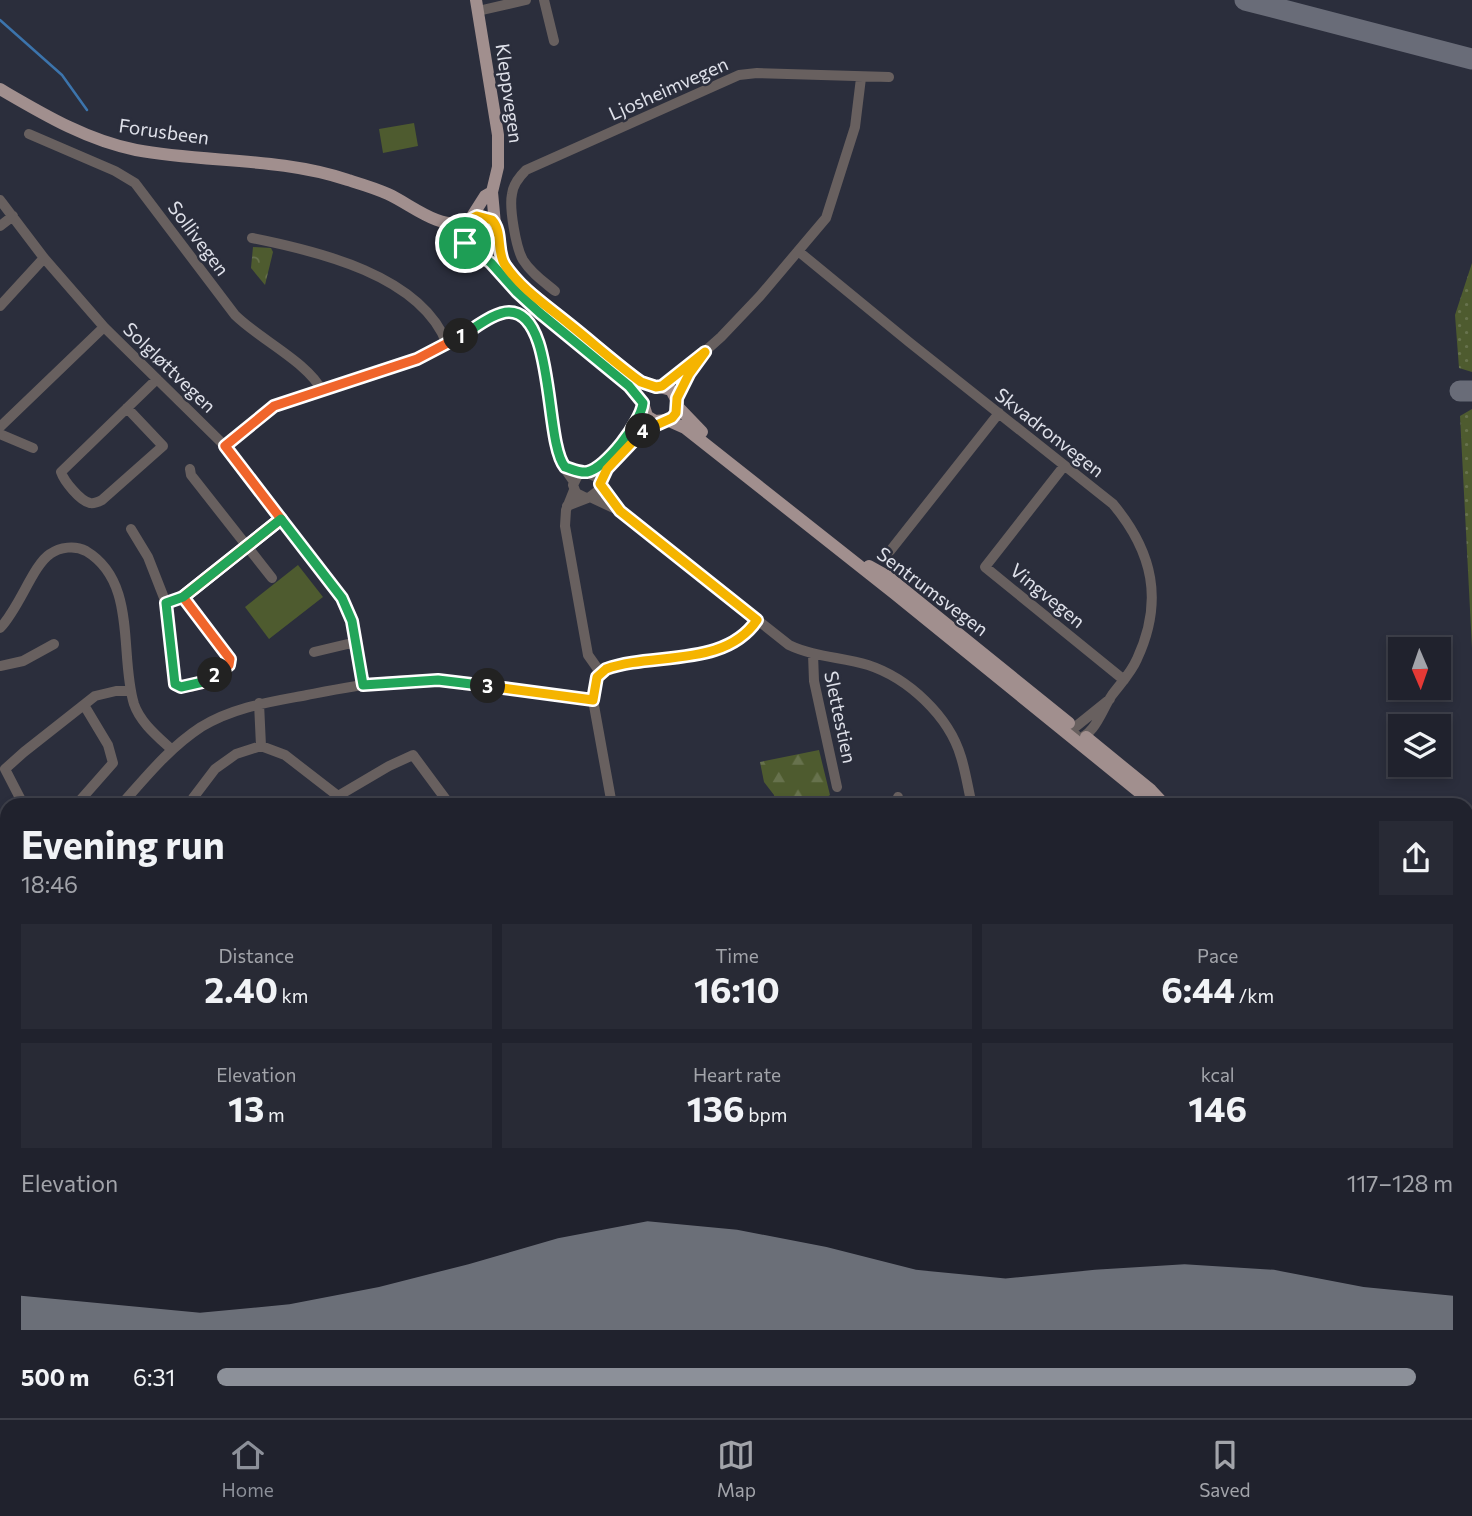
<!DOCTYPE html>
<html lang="en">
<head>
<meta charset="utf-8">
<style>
	:root { --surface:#20222d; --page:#282a35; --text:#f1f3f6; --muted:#a2a4aa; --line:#3d3f49; --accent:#8c9099 }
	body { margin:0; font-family:Commissioner,sans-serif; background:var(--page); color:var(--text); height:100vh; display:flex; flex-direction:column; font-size:26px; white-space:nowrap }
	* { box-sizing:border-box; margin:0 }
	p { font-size:23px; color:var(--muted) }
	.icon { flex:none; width:38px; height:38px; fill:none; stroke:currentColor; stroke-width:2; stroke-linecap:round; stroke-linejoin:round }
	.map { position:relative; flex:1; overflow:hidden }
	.sheet { position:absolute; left:0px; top:798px; width:1474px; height:621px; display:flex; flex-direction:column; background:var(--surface); border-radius:21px 21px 0 0; box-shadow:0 4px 10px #0003,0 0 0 2px var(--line) }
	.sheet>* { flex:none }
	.needle { width:46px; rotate:178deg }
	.controls { position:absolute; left:1388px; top:637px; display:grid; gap:14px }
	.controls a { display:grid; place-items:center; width:63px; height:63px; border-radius:0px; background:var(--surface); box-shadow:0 4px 10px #0003,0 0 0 2px var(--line); font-size:35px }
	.pin { position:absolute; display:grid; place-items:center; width:60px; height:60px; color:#fff; margin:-30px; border:4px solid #fff; border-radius:50%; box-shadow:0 2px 7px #0007 }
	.km { position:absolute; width:35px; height:35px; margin:-18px; border-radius:50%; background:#222; color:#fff; font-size:19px; line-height:35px; text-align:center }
	.round { display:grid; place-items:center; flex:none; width:74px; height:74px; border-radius:0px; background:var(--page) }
	.summary { display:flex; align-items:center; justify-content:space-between; height:119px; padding:0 21px }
	h1 { font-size:38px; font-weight:700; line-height:52px }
	.stats { display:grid; grid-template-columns:repeat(3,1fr); gap:10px; height:119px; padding:7px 21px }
	.stats div { display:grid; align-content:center; border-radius:0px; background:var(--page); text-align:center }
	.stats b { font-size:35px; font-weight:700 }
	.stats small { font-size:19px; font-weight:400 }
	.stats p { font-size:19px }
	.chart { height:196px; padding:14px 21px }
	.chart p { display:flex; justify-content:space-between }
	.chart svg { width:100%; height:126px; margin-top:7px; fill:var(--accent); opacity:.7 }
	ul { padding:0 21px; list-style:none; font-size:23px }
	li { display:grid; grid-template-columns:112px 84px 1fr; align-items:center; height:52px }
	li i { height:18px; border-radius:9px; background:var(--accent) }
	.tabs { display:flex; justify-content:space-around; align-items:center; height:98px; border-top:2px solid var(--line); background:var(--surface); font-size:19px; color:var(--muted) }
	.tabs a { display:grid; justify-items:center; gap:4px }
	.tabs .active { color:var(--accent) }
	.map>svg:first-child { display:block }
	.grass { fill:url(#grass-dots) }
	.forest { fill:url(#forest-firs) }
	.park { fill:url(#park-crowns) }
	.pitch { fill:#4e5b2f }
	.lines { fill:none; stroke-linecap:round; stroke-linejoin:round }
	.stream { stroke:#3c74ac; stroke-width:2.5 }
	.taxiway { stroke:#696c78; stroke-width:21 }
	.minor { stroke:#68605f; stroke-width:10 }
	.major { stroke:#a18f8e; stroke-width:12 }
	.split-1-casing { stroke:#fff; stroke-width:14 }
	.split-2-casing { stroke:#fff; stroke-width:14 }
	.split-3-casing { stroke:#fff; stroke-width:14 }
	.split-4-casing { stroke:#fff; stroke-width:14 }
	.split-5-casing { stroke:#fff; stroke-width:14 }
	.split-1 { stroke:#22a559; stroke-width:9 }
	.split-2 { stroke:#f0652b; stroke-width:9 }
	.split-3 { stroke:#22a559; stroke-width:9 }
	.split-4 { stroke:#f5b400; stroke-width:9 }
	.split-5 { stroke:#f5b400; stroke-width:9 }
	.labels { text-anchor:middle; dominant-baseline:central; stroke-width:5; stroke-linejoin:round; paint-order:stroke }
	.street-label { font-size:19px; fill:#dfe1ea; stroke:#2b2e3c }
</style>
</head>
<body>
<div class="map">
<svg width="1472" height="1418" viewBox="0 0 1472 1418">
	<defs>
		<pattern id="grass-dots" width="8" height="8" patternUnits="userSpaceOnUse" patternTransform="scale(1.75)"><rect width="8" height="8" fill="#4e5b2f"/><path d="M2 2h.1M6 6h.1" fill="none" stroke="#67724d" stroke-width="1.8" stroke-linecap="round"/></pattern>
		<pattern id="forest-firs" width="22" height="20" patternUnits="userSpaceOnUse" patternTransform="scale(1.75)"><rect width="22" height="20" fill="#4e5b2f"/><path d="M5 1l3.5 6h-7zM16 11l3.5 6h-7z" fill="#67724d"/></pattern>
		<pattern id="park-crowns" width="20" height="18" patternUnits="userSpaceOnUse" patternTransform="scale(1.75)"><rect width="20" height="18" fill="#4e5b2f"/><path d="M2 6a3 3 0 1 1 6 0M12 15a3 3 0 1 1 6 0" fill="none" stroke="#67724d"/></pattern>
	</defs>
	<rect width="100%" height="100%" fill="#2b2e3c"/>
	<path class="grass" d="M1472,263v109l-13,-4 -4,-53z
		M1472,409v239l-12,-232z"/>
	<path class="forest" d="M819,750l11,45 -15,10h-40l-1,-10 -10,-13 -4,-20z
		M7,1027v181l-7,8v-183z
		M3,1358l4,5v49h39l-7,6h-39v-56z
		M1260,1412h192v6h-189z"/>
	<path class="park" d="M253,247l18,1 2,4 -8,33 -14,-17z"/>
	<path class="pitch" d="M414,123l4,23 -35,7 -4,-24z
		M298,565l25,32 -54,42 -24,-32z"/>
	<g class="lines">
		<path class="stream" d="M0,20l62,55 25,35"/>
		<path class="taxiway" d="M1245,0l227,59
			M1460,391h12"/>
		<path class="minor" d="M544,0l10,41
			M478,11l48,-11
			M29,134l86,37 20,12 100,132c24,24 74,48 87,76
			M0,200l44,58 60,69 121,119 117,152 10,23 11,64
			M0,226l13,-10
			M252,238c65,13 169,37 195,106
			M798,251l111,91 204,162c40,48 51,97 24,155 -6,14 -16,24 -25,36 -11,16 -16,39 -36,45l-2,-12 36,-29
			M555,291c-11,-9 -24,-18 -32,-31 -7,-12 -14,-52 -11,-66 1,-9 7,-17 14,-24l213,-95 18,-2 132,4
			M0,306l44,-48
			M662,386l22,-16 37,-33 39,-41 66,-78 29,-91 6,-49
			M677,398l19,-33
			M127,408l36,38 -61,54c-4,2 -8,4 -12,3 -10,-2 -26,-22 -29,-31l96,-93
			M0,427l104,-100
			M0,434l33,14
			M225,446l49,-40 143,-47 74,-40 18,-7 7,1 14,12 7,16 9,34 11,77 3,10 14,20
			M1064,466l-79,101 139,113
			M190,469l1,6 81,103
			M590,472c22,-18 42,-38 53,-65
			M599,483c14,-26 36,-47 61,-61
			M574,490l-8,20 -1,16 23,129 12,17
			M590,497l30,14 169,134c25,12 53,12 79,20 40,13 81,51 93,92 5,16 7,32 11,48
			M567,506l23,-9 9,-7 -1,-12 -12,-6 -8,3 -5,10 3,8 10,5
			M131,529l17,28 18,46 7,73 4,10c18,6 41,-11 54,-23l-49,-66
			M890,551l109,-138
			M166,603l16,-6 99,-78
			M0,628c19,-19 33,-63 50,-74 10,-7 25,-9 36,-3 52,31 33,104 48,153 6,18 23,32 37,45
			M314,652l42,-10
			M813,654l1,27 23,106
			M0,666l23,-5 31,-17
			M259,703l2,43
			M898,797l1,8
			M21,800l-16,-31 19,-17 71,-56 21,-5h15
			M76,805l37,-42 -5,-18 -24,-40
			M121,805c25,-28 48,-57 80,-78 33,-20 69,-25 106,-32 47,-9 95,-19 143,-14 48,4 95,16 143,19
			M195,805l-2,-7 22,-29 21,-15 25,-8 24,9 53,41 51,-30 24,-11 37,50
			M612,805l-19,-105 2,-16 5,-12 12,-5c43,-7 119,-8 145,-47
			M0,911l7,-1
			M0,1285l7,7
			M309,1412l4,6
			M538,1412l21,6
			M713,1412l1,6
			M111,1418l10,-6
			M234,1418l3,-6
			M427,1418v-6
			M606,1418l1,-6
			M639,1418l1,-6
			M952,1418l2,-6"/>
		<path class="major" d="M476,0l22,135v32l-6,25 3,32
			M0,89c43,25 86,51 136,61 70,13 143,7 212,30 13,4 27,8 40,14 24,11 51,36 78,28
			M471,218l14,-22 7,-4
			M498,237l1,15 6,12 18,22 118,96 30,8 7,13 -3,11
			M477,252l12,-2 9,-13 -3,-13c-15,-16 -39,-3 -30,19l26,20 26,29 23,20 89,74 14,17 4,13 8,5 12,-1 18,8 210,166 260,211
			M678,407l24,25
			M869,566l18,10 182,147
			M1086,737l65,53 14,15
			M1172,1418l1,-6"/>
	</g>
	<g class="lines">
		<g class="split-1-casing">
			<path id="split-1" d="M461,336c13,-7 33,-24 48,-24 47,0 35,130 56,155 7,2 14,6 22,5 19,-4 54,-50 56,-69l-14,-17 -89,-73 -23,-21 -26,-29 -26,-20"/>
		</g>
		<g class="split-2-casing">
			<path id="split-2" d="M215,675l14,-10 1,-6 -47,-62 98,-78 -56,-73 49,-40 143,-47 44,-23"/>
		</g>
		<g class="split-3-casing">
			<path id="split-3" d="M215,675l-12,7 -22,5 -6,-3 -9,-81 17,-6 98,-78 61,79 10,23 11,64 75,-5 50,6"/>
		</g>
		<g class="split-4-casing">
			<path id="split-4" d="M488,686l105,14 4,-23 9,-8c47,-17 119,-1 151,-49l-137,-109 -20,-27 7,-15 36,-38"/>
		</g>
		<g class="split-5-casing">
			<path id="split-5" d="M465,243c-6,-13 0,-22 12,-27l15,4c11,12 4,31 13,45 16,24 42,41 64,59 24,19 47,40 72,58l15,5 6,-1 43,-34 -16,22 -12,24 -1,15 -4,5 -29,13"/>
		</g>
		<use href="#split-1" class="split-1"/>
		<use href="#split-2" class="split-2"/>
		<use href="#split-3" class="split-3"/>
		<use href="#split-4" class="split-4"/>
		<use href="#split-5" class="split-5"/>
	</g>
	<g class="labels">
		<g class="street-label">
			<text transform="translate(668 88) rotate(-24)">Ljosheimvegen</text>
			<text transform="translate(510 93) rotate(82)">Kleppvegen</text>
			<text transform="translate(164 131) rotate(8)">Forusbeen</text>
			<text transform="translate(199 238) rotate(53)">Sollivegen</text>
			<text transform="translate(170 367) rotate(44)">Solgløttvegen</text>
			<text transform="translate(1050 432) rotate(38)">Skvadronvegen</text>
			<text transform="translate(933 591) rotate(37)">Sentrumsvegen</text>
			<text transform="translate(1048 595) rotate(39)">Vingvegen</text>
			<text transform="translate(841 717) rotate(78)">Slettestien</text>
		</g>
	</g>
</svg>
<div class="controls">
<a><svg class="needle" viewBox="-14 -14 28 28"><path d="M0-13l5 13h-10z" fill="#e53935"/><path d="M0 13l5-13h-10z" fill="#a2a4aa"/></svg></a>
<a><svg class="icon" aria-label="layers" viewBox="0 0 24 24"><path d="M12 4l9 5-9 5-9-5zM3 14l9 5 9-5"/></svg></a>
</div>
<div class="pin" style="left:465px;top:243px;background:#1e9e55"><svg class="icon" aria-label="arrive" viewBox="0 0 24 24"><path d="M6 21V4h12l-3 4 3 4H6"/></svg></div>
<b class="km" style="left:461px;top:336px">1</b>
<b class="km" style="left:215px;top:675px">2</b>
<b class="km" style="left:488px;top:686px">3</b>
<b class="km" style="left:643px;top:431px">4</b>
<section class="sheet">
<div class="summary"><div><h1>Evening run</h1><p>18:46</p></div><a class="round"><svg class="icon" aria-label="share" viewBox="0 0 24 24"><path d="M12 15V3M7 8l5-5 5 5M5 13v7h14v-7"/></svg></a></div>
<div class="stats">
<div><p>Distance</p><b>2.40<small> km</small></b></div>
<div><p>Time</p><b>16:10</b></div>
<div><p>Pace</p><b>6:44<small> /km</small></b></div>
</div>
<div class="stats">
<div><p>Elevation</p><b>13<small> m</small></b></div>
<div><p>Heart rate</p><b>136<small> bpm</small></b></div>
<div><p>kcal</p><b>146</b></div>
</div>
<div class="chart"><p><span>Elevation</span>117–128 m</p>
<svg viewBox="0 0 160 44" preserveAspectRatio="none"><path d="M0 44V32L10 35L20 38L30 35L40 29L50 21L60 12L70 6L80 9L90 15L100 23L110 26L120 23L130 21L140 23L150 29L160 32V44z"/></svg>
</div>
<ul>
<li><b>500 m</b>6:31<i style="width:97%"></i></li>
</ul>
</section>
</div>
<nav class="tabs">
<a class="active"><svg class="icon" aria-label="home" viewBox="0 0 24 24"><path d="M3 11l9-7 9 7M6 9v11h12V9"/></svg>Home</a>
<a><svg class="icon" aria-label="map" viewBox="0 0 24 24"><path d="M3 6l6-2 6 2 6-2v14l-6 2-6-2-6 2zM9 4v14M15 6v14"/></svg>Map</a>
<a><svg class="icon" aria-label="saved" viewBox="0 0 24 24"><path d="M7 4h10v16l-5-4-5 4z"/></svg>Saved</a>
</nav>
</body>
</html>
